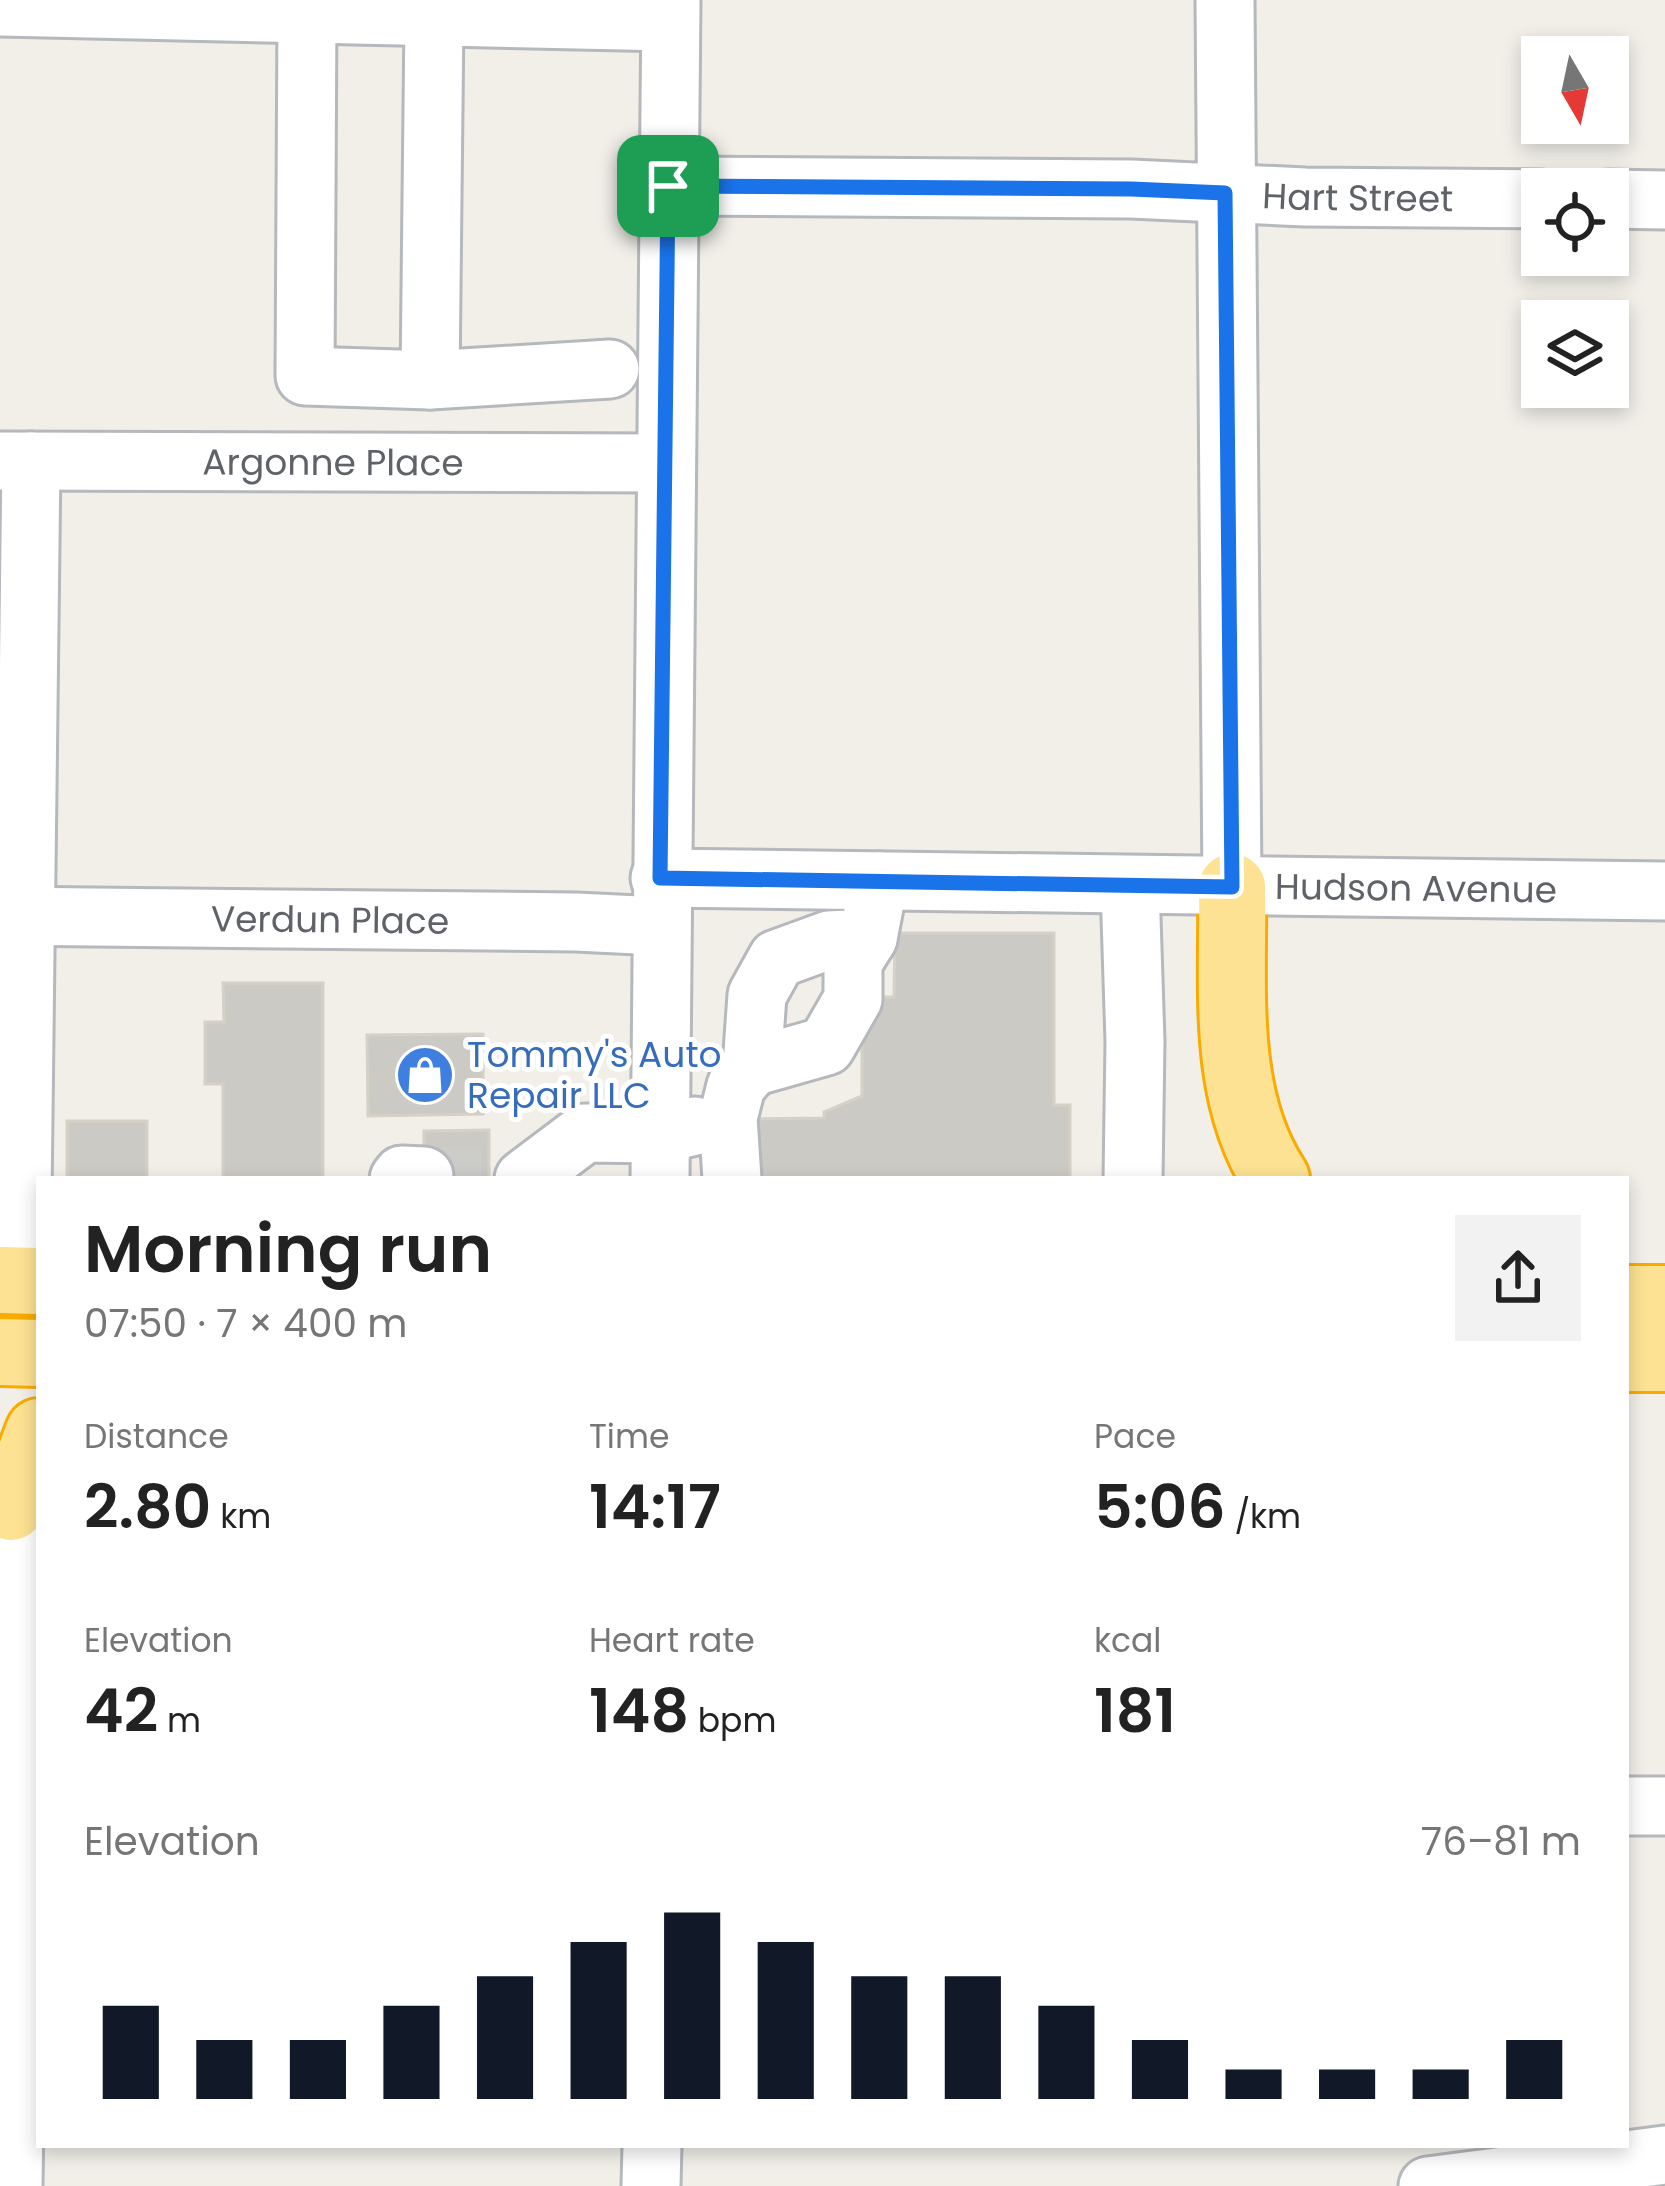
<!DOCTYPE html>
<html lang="en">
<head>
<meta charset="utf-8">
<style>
	:root { --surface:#fff; --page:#f2f2f2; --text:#222; --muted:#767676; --accent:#111827 }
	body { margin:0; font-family:Poppins,sans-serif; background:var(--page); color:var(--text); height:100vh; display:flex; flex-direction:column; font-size:45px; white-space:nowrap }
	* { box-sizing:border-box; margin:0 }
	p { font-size:39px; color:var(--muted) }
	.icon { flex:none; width:66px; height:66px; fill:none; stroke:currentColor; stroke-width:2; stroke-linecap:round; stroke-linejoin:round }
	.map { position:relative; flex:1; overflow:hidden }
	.side { position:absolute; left:36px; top:1176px; width:1593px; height:972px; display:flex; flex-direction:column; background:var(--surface); border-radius:0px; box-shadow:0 6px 18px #0003 }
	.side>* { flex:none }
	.needle { width:78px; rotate:171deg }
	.fabs { position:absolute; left:1521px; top:36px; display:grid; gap:24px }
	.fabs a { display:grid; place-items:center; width:108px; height:108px; border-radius:0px; background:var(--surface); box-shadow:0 6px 18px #0003; font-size:60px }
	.pin { position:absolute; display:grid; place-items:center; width:102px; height:102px; color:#fff; margin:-51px; border-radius:24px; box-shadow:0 6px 18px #0006 }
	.round { display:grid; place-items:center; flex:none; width:126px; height:126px; border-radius:0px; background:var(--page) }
	.overview { display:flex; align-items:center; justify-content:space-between; height:204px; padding:0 48px }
	h1 { font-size:66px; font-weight:600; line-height:90px }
	.figures { display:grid; grid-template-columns:repeat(3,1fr); gap:18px; height:204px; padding:12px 48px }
	.figures div { display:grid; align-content:center }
	.figures b { font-size:60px; font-weight:600 }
	.figures small { font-size:33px; font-weight:400 }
	.figures p { font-size:33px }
	.chart { height:336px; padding:24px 48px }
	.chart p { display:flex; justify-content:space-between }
	.chart svg { width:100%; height:216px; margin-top:12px; stroke:var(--accent); stroke-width:6 }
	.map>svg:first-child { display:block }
	.building { fill:#cccac5; stroke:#d6d1c6; stroke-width:3 }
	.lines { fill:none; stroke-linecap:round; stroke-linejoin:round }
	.minor-tunnel { stroke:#ccccc8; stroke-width:57; stroke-dasharray:57 28; stroke-linecap:butt }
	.minor-casing { stroke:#b5b8bc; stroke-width:63 }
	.highway-casing { stroke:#f9ab00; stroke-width:72 }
	.minor { stroke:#fff; stroke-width:57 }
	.highway { stroke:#fde293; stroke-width:66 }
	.route-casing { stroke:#fff; stroke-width:24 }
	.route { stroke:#1a73e8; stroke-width:15 }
	.labels { text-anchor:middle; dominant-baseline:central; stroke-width:10; stroke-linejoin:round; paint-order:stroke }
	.street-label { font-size:36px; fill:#5f6368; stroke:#fff }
	.shop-label { font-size:36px; fill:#366cbe; stroke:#fff; text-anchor:start }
</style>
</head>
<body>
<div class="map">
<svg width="1665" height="2186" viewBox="0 0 1665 2186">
	<rect width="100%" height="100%" fill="#f1efe8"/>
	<path class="building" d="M895,933h159v172h16v74h-320v-60l74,-1v-6l38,-16v-78l10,-21h22z
		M223,983h100v196h-100v-95h-18v-62h19z
		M483,1034v80l-115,2 -1,-81z
		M67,1121h80v58h-80z
		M489,1130v49h-65v-48z"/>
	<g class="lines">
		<path class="minor-tunnel" d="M424,1176l65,1"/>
		<g class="minor-casing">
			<g id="minor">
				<path d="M1225,0l7,887"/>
				<path d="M0,7l670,15"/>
				<path d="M307,14l-2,362 125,4 180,-11"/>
				<path id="s1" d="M668,186l463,3 174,8 237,2"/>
				<path d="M1608,199l57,1"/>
				<path d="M430,380l4,-363"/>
				<path id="s2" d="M0,461l665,2"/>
				<path id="s3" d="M660,878l1005,13"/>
				<path d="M1130,886l5,155 -2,138"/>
				<path id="s4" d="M0,916l576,6 83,4"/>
				<path d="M752,1067l74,-21 27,-47v-37l15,-24"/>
				<path d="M399,1179l3,-4 22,1"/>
				<path d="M524,1179l61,-46 75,1 35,-8"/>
				<path d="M660,1179l11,-1179"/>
				<path d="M732,1179l-4,-61 8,-32 16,-19 5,-72 20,-36 52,-19 39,-2 11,-57"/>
				<path d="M21,1280l10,-819"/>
				<path d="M11,1507l6,412 -4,267"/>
				<path d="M1626,1806h39"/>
				<path d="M651,2186l1,-41"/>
				<path d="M1428,2186l237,-31"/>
			</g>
		</g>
		<g class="highway-casing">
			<path id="highway" d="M1232,887c2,96 -12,208 44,292
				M0,1280l39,1
				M1626,1299h39
				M0,1352l39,1
				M1626,1358h39
				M11,1507l28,-75"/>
		</g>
		<use href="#minor" class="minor"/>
		<use href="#highway" class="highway"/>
	</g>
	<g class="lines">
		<g class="route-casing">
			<path id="route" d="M668,186l463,3 94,4 7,694 -572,-9z"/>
		</g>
		<use href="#route" class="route"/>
	</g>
	<defs>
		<g id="shop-disc" transform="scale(3)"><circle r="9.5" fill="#3f7fe0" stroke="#fff"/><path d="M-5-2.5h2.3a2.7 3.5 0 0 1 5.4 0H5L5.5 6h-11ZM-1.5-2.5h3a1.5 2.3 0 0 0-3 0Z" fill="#fff"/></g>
	</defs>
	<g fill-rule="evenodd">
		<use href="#shop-disc" x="425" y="1075"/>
	</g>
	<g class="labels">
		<g class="street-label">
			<text stroke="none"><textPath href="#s1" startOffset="690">Hart Street</textPath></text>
			<text stroke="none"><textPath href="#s2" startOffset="333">Argonne Place</textPath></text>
			<text stroke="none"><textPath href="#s3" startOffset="756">Hudson Avenue</textPath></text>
			<text stroke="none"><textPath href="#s4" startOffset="330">Verdun Place</textPath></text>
		</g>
		<g class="shop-label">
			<text x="467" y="1054">Tommy's Auto<tspan x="467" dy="41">Repair LLC</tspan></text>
		</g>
	</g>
</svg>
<div class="fabs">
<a><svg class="needle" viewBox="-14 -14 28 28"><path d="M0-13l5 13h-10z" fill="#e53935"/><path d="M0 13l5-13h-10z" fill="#767676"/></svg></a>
<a><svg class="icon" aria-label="locate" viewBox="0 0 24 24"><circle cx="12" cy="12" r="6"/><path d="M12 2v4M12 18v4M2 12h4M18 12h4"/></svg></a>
<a><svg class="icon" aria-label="layers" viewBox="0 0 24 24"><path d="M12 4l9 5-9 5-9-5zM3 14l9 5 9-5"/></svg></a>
</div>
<div class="pin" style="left:668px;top:186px;background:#1e9e55"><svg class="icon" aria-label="arrive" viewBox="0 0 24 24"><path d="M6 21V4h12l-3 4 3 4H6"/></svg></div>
<section class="side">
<div class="overview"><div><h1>Morning run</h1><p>07:50 · 7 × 400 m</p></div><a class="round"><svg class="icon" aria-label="share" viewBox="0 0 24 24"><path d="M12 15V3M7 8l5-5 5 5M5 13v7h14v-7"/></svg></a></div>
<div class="figures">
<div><p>Distance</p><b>2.80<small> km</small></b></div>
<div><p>Time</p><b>14:17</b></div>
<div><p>Pace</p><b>5:06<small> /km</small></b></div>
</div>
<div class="figures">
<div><p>Elevation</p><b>42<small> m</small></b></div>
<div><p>Heart rate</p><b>148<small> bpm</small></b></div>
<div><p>kcal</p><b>181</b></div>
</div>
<div class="chart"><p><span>Elevation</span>76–81 m</p>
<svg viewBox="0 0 160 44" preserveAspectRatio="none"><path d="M5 44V25M15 44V32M25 44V32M35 44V25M45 44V19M55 44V12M65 44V6M75 44V12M85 44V19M95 44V19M105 44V25M115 44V32M125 44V38M135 44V38M145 44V38M155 44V32"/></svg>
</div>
</section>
</div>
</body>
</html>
